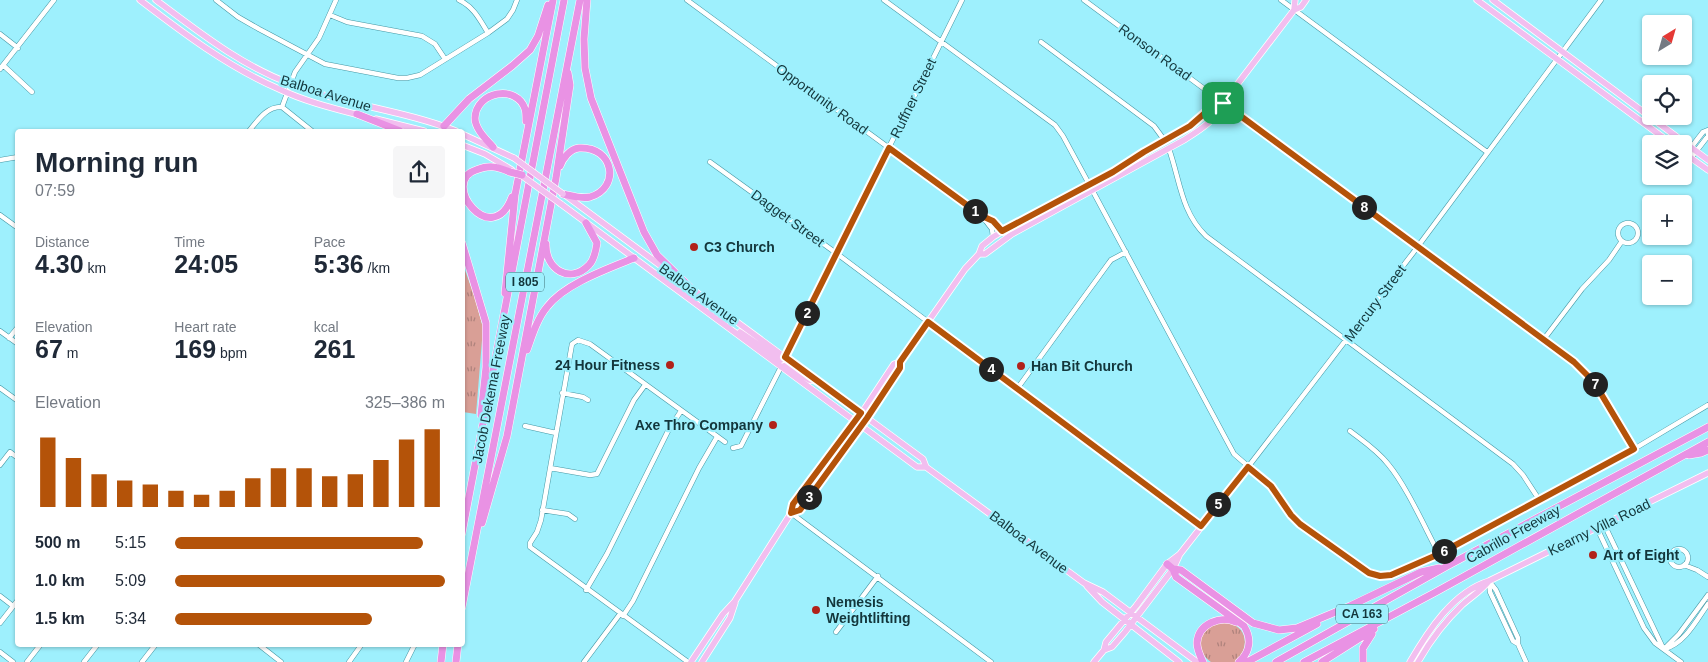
<!DOCTYPE html>
<html lang="en">
<head>
<meta charset="utf-8">
<style>
	:root { --surface:#fff; --page:#f6f6f7; --text:#1f2937; --muted:#747a83; --accent:#b45309 }
	body { margin:0; font-family:Arial,sans-serif; background:var(--page); color:var(--text); height:100vh; display:flex; flex-direction:column; font-size:19px; white-space:nowrap }
	* { box-sizing:border-box; margin:0 }
	p { font-size:16px; color:var(--muted) }
	.icon { flex:none; width:28px; height:28px; fill:none; stroke:currentColor; stroke-width:2; stroke-linecap:round; stroke-linejoin:round }
	.map { position:relative; flex:1; overflow:hidden }
	.panel { position:absolute; left:15px; top:129px; width:450px; height:518px; display:flex; flex-direction:column; background:var(--surface); border-radius:5px; box-shadow:0 1px 4px #0004 }
	.panel>* { flex:none }
	.needle { width:32px; rotate:37deg }
	.tools { position:absolute; left:1642px; top:15px; display:grid; gap:10px }
	.tools a { display:grid; place-items:center; width:50px; height:50px; border-radius:5px; background:var(--surface); box-shadow:0 1px 4px #0004; font-size:25px }
	.pin { position:absolute; display:grid; place-items:center; width:42px; height:42px; color:#fff; margin:-21px; border-radius:10px; box-shadow:0 2px 8px #0006 }
	.km { position:absolute; width:25px; height:25px; margin:-12px; border-radius:50%; background:#222; color:#fff; font-size:14px; line-height:25px; text-align:center }
	.round { display:grid; place-items:center; flex:none; width:52px; height:52px; border-radius:5px; background:var(--page) }
	.summary { display:flex; align-items:center; justify-content:space-between; height:85px; padding:0 20px }
	h1 { font-size:28px; font-weight:600; line-height:38px }
	.stats { display:grid; grid-template-columns:repeat(3,1fr); gap:8px; height:85px; padding:5px 20px }
	.stats div { display:grid; align-content:center }
	.stats b { font-size:25px; font-weight:600 }
	.stats small { font-size:14px; font-weight:400 }
	.stats p { font-size:14px }
	.chart { height:140px; padding:10px 20px }
	.chart p { display:flex; justify-content:space-between }
	.chart svg { width:100%; height:90px; margin-top:5px; stroke:var(--accent); stroke-width:6 }
	ul { padding:0 20px; list-style:none; font-size:16px }
	li { display:grid; grid-template-columns:80px 60px 1fr; align-items:center; height:38px }
	li i { height:12px; border-radius:6px; background:var(--accent) }
	.map>svg:first-child { display:block }
	.grass { fill:url(#grass-tufts) }
	.lines { fill:none; stroke-linecap:round; stroke-linejoin:round }
	.minor-casing { stroke:#4698a5; stroke-width:5.5 }
	.major-casing { stroke:#fff; stroke-width:7 }
	.highway-casing { stroke:#fff; stroke-width:8 }
	.minor { stroke:#fff; stroke-width:4.5 }
	.major { stroke:#f2beef; stroke-width:5.5 }
	.highway { stroke:#e992e4; stroke-width:7 }
	.major-bridge-casing { stroke:#fff; stroke-width:7; stroke-linecap:butt }
	.highway-bridge-casing { stroke:#fff; stroke-width:8; stroke-linecap:butt }
	.major-bridge { stroke:#f2beef; stroke-width:5.5 }
	.highway-bridge { stroke:#e992e4; stroke-width:7 }
	.route-casing { stroke:#fff; stroke-width:10 }
	.route { stroke:#b45309; stroke-width:6 }
	.poi-dot { fill:#b1221a; stroke:#9ef0fd; stroke-width:2 }
	.labels { text-anchor:middle; dominant-baseline:central; stroke-width:4.5; stroke-linejoin:round; paint-order:stroke }
	.shield { fill:#9ef0fd; stroke:#3d6e75; stroke-width:1 }
	.shield-label { font-size:12px; font-weight:bold; fill:#13363b }
	.street-label { font-size:14px; fill:#13363b; stroke:#9ef0fd }
	.poi-label { font-size:14px; font-weight:bold; fill:#13363b; stroke:#9ef0fd; text-anchor:start }
</style>
</head>
<body>
<div class="map">
<svg width="1708" height="662" viewBox="0 0 1708 662">
	<defs>
		<pattern id="grass-tufts" width="24" height="20" patternUnits="userSpaceOnUse" patternTransform="scale(1.25)"><rect width="24" height="20" fill="#d99f96"/><path d="M3 7l-1-3M5 7V3M7 7l1-3M15 17l-1-3M17 17v-4M19 17l1-3" fill="none" stroke="#af827c"/></pattern>
	</defs>
	<rect width="100%" height="100%" fill="#9ef0fd"/>
	<path class="grass" d="M462,262l13,36 8,30 -7,86 -13,-2z
		M1216,622c4,0 9,0 13,1 20,5 20,27 6,39h-24c-11,-7 -15,-23 -5,-33 3,-3 7,-5 10,-7z"/>
	<g class="lines">
		<g class="minor-casing">
			<path id="minor" d="M216,0l22,17 21,12 66,35 73,14h9l13,-3 68,-42 19,-14 6,-9 4,-10
				M459,0c15,7 21,20 29,33
				M687,0l295,216 10,13 1,8
				M884,0l171,125 8,11 26,48 145,270 37,32 20,29 9,9 69,49 11,4 11,-2 48,-21 195,-105 74,-44
				M1084,0l490,362 20,20 40,67
				M1281,0l206,152
				M330,15l17,7 75,14 13,8 10,15
				M0,34l18,14
				M1041,42l113,84 11,15
				M4,66l28,26
				M0,69l54,-69
				M282,107l13,-35 24,-34 17,-38
				M282,107l30,24
				M249,131c9,-11 18,-25 33,-24
				M1169,149c11,31 12,63 37,87l307,228 10,11 17,26
				M1686,154l17,-22 5,-2
				M1691,158l17,-22v-6
				M0,160l18,-3
				M710,162l126,91 365,273
				M0,215l18,13
				M983,217l10,4 9,10
				M1618 233a10 10 0 1 1 20 0a10 10 0 1 1-20 0Z
				M0,331l18,13
				M9,338l9,-11
				M1544,339l38,-50 27,-29 13,-19
				M785,357l177,-357
				M0,388l18,13
				M1017,389l91,-125 3,-4 15,-8
				M562,393l21,4 5,3
				M525,426l31,7
				M1350,431c13,10 27,19 38,33 19,23 36,62 51,90
				M733,448l8,-2 40,-79
				M0,465l10,-13 8,6
				M1248,467l165,-214 188,-253
				M550,468l40,7 7,-1 37,-74 11,-15
				M542,510l26,4 7,5
				M791,513l200,149
				M1604,524l59,124
				M1597,528l47,100 11,15 26,19
				M1670 558a9 9 0 1 1 18 0a9 9 0 1 1-18 0Z
				M1684,565l13,5 11,7
				M1489,581l7,9 22,48v6l8,18
				M1489,583l1,9 23,49 5,3
				M586,590l21,-36 62,-125 12,-18
				M0,596l13,10
				M623,616l10,-15 66,-133 18,-31
				M0,623l18,-23
				M836,632l42,-56
				M258,644l23,18
				M1664,649l15,-15 29,-39
				M1665,649c20,-6 31,-28 43,-45
				M0,652l13,10
				M27,662l14,-18
				M84,662l14,-18
				M142,662l14,-18
				M349,662l13,-18
				M406,662l9,-18
				M584,662l36,-48
				M688,662l-158,-115v-4l7,-11 4,-12 31,-176 6,-4 12,4 135,98"/>
		</g>
		<g class="major-casing">
			<path id="major" d="M140,0c43,33 88,67 139,89 25,12 53,19 80,26
				M156,0c43,32 84,65 135,84 53,21 112,26 165,47
				M1477,0l195,144
				M1493,0l215,160
				M1294,10l7,-3 5,-7
				M376,119l48,12
				M462,134l52,24
				M462,145l23,9 27,16
				M1684,153l24,17
				M565,195l111,82
				M561,204l356,263h9
				M979,254h6l27,-20 172,-94c14,-9 34,-21 39,-37l71,-93 1,-10
				M688,286l235,173 3,8 158,116 19,9 94,70
				M740,332l38,26 3,2 4,-3
				M781,367l5,-2 23,15 7,1
				M791,513l9,-4 67,-91 33,-50v-6
				M1087,586l15,16 77,60
				M1104,650l2,-8 30,-36 31,-42 13,-10 68,-87
				M691,662l32,-48 12,-13 56,-88 2,-9 72,-96 29,-44 6,-2 65,-93 14,-15 3,-8 11,-9 33,-20 87,-45 31,-20 46,-26 24,-21 9,-2
				M702,662l28,-44 5,-15
				M1094,662l10,-12 8,-3 13,-15 48,-63 6,-13
				M1410,662c18,-31 43,-70 79,-81l219,-108
				M1418,662c12,-21 26,-40 44,-57 9,-8 19,-14 27,-24"/>
		</g>
		<g class="highway-casing">
			<path id="highway" d="M587,0l-3,39 1,29 6,30 53,134 13,23 34,33
				M357,114l43,17
				M444,126l25,-27 43,-33 18,-16 8,-14 10,-31
				M493,147c-7,-8 -18,-18 -18,-29 1,-27 42,-34 50,-9 1,3 1,8 1,12
				M560,166c3,-8 10,-17 19,-18 35,-2 42,40 11,49 -8,2 -18,-1 -27,-3
				M510,172c-14,-6 -21,-7 -34,-2 -37,12 16,81 36,27
				M462,243l24,80v44l-5,48
				M546,244c-1,25 24,41 43,21 5,-5 7,-15 8,-22l-11,-20
				M505,293l10,-98 38,-195
				M527,350c5,-14 10,-31 20,-43 17,-23 60,-38 87,-49
				M1689,455l12,-2 7,-3
				M482,523l25,-87 49,-258 14,-93 -2,-12
				M462,533l102,-533
				M1167,564l6,5 8,1 72,53 26,7 18,-2 53,-22 71,-34 18,-4
				M1173,569l3,8 68,49c8,13 6,26 -5,36
				M462,607l118,-607
				M441,662l2,-18
				M456,662l2,-18
				M1203,662c-3,-6 -6,-12 -6,-19 1,-19 23,-28 39,-21
				M1247,662l70,-38
				M1276,662l173,-97 259,-138
				M1304,662l130,-69 274,-151
				M1322,662l52,-33
				M1363,662v-14l9,-14"/>
		</g>
		<use href="#minor" class="minor"/>
		<use href="#major" class="major"/>
		<use href="#highway" class="highway"/>
		<g class="major-bridge-casing">
			<path id="major-bridge" d="M514,158l49,36
				M518,173l43,31"/>
		</g>
		<g class="highway-bridge-casing">
			<path id="highway-bridge" d="M510,172l12,3"/>
		</g>
		<use href="#major-bridge" class="major-bridge"/>
		<use href="#highway-bridge" class="highway-bridge"/>
	</g>
	<g class="lines">
		<g class="route-casing">
			<path id="route" d="M1223,103l351,259 20,20 40,67 -195,105 -48,21 -11,1 -11,-3 -69,-49 -9,-9 -20,-29 -23,-19 -47,59 -273,-204 -28,40v6l-33,50 -67,92 -9,3 2,-9 68,-91 -76,-56 104,-209 93,68 11,5 9,10 111,-59 31,-20 46,-26 24,-21z"/>
		</g>
		<use href="#route" class="route"/>
	</g>
	<g class="poi-dot">
		<circle cx="694" cy="247" r="5"/>
		<circle cx="670" cy="365" r="5"/>
		<circle cx="1021" cy="366" r="5"/>
		<circle cx="773" cy="425" r="5"/>
		<circle cx="1593" cy="555" r="5"/>
		<circle cx="816" cy="610" r="5"/>
	</g>
	<g class="labels">
		<g class="shield">
			<rect x="506" y="272.5" width="38" height="19" rx="4"/>
			<rect x="1336" y="604.5" width="52" height="19" rx="4"/>
		</g>
		<g class="shield-label">
			<text x="525" y="282">I 805</text>
			<text x="1362" y="614">CA 163</text>
		</g>
		<g class="street-label">
			<text transform="translate(1155 52) rotate(36)">Ronson Road</text>
			<text transform="translate(326 93) rotate(17)">Balboa Avenue</text>
			<text transform="translate(913 98) rotate(-64)">Ruffner Street</text>
			<text transform="translate(822 99) rotate(36)">Opportunity Road</text>
			<text transform="translate(788 218) rotate(36)">Dagget Street</text>
			<text transform="translate(699 294) rotate(36)">Balboa Avenue</text>
			<text transform="translate(1375 303) rotate(-53)">Mercury Street</text>
			<text transform="translate(491 389) rotate(-79)">Jacob Dekema Freeway</text>
			<text transform="translate(1599 527) rotate(-26)">Kearny Villa Road</text>
			<text transform="translate(1513 534) rotate(-29)">Cabrillo Freeway</text>
			<text transform="translate(1029 542) rotate(37)">Balboa Avenue</text>
		</g>
		<g class="poi-label">
			<text x="704" y="247">C3 Church</text>
			<text x="660" y="365" text-anchor="end">24 Hour Fitness</text>
			<text x="1031" y="366">Han Bit Church</text>
			<text x="763" y="425" text-anchor="end">Axe Thro Company</text>
			<text x="1603" y="555">Art of Eight</text>
			<text x="826" y="602">Nemesis<tspan x="826" dy="16">Weightlifting</tspan></text>
		</g>
	</g>
</svg>
<div class="tools">
<a><svg class="needle" viewBox="-14 -14 28 28"><path d="M0-13l5 13h-10z" fill="#e53935"/><path d="M0 13l5-13h-10z" fill="#747a83"/></svg></a>
<a><svg class="icon" aria-label="locate" viewBox="0 0 24 24"><circle cx="12" cy="12" r="6"/><path d="M12 2v4M12 18v4M2 12h4M18 12h4"/></svg></a>
<a><svg class="icon" aria-label="layers" viewBox="0 0 24 24"><path d="M12 4l9 5-9 5-9-5zM3 14l9 5 9-5"/></svg></a>
<a>+</a>
<a>−</a>
</div>
<div class="pin" style="left:1223px;top:103px;background:#1e9e55"><svg class="icon" aria-label="arrive" viewBox="0 0 24 24"><path d="M6 21V4h12l-3 4 3 4H6"/></svg></div>
<b class="km" style="left:975px;top:211px">1</b>
<b class="km" style="left:807px;top:313px">2</b>
<b class="km" style="left:809px;top:497px">3</b>
<b class="km" style="left:991px;top:369px">4</b>
<b class="km" style="left:1218px;top:504px">5</b>
<b class="km" style="left:1444px;top:551px">6</b>
<b class="km" style="left:1595px;top:384px">7</b>
<b class="km" style="left:1364px;top:207px">8</b>
<section class="panel">
<div class="summary"><div><h1>Morning run</h1><p>07:59</p></div><a class="round"><svg class="icon" aria-label="share" viewBox="0 0 24 24"><path d="M12 15V3M7 8l5-5 5 5M5 13v7h14v-7"/></svg></a></div>
<div class="stats">
<div><p>Distance</p><b>4.30<small> km</small></b></div>
<div><p>Time</p><b>24:05</b></div>
<div><p>Pace</p><b>5:36<small> /km</small></b></div>
</div>
<div class="stats">
<div><p>Elevation</p><b>67<small> m</small></b></div>
<div><p>Heart rate</p><b>169<small> bpm</small></b></div>
<div><p>kcal</p><b>261</b></div>
</div>
<div class="chart"><p><span>Elevation</span>325–386 m</p>
<svg viewBox="0 0 160 44" preserveAspectRatio="none"><path d="M5 44V10M15 44V20M25 44V28M35 44V31M45 44V33M55 44V36M65 44V38M75 44V36M85 44V30M95 44V25M105 44V25M115 44V29M125 44V28M135 44V21M145 44V11M155 44V6"/></svg>
</div>
<ul>
<li><b>500 m</b>5:15<i style="width:92%"></i></li>
<li><b>1.0 km</b>5:09<i style="width:100%"></i></li>
<li><b>1.5 km</b>5:34<i style="width:73%"></i></li>
</ul>
</section>
</div>
</body>
</html>
